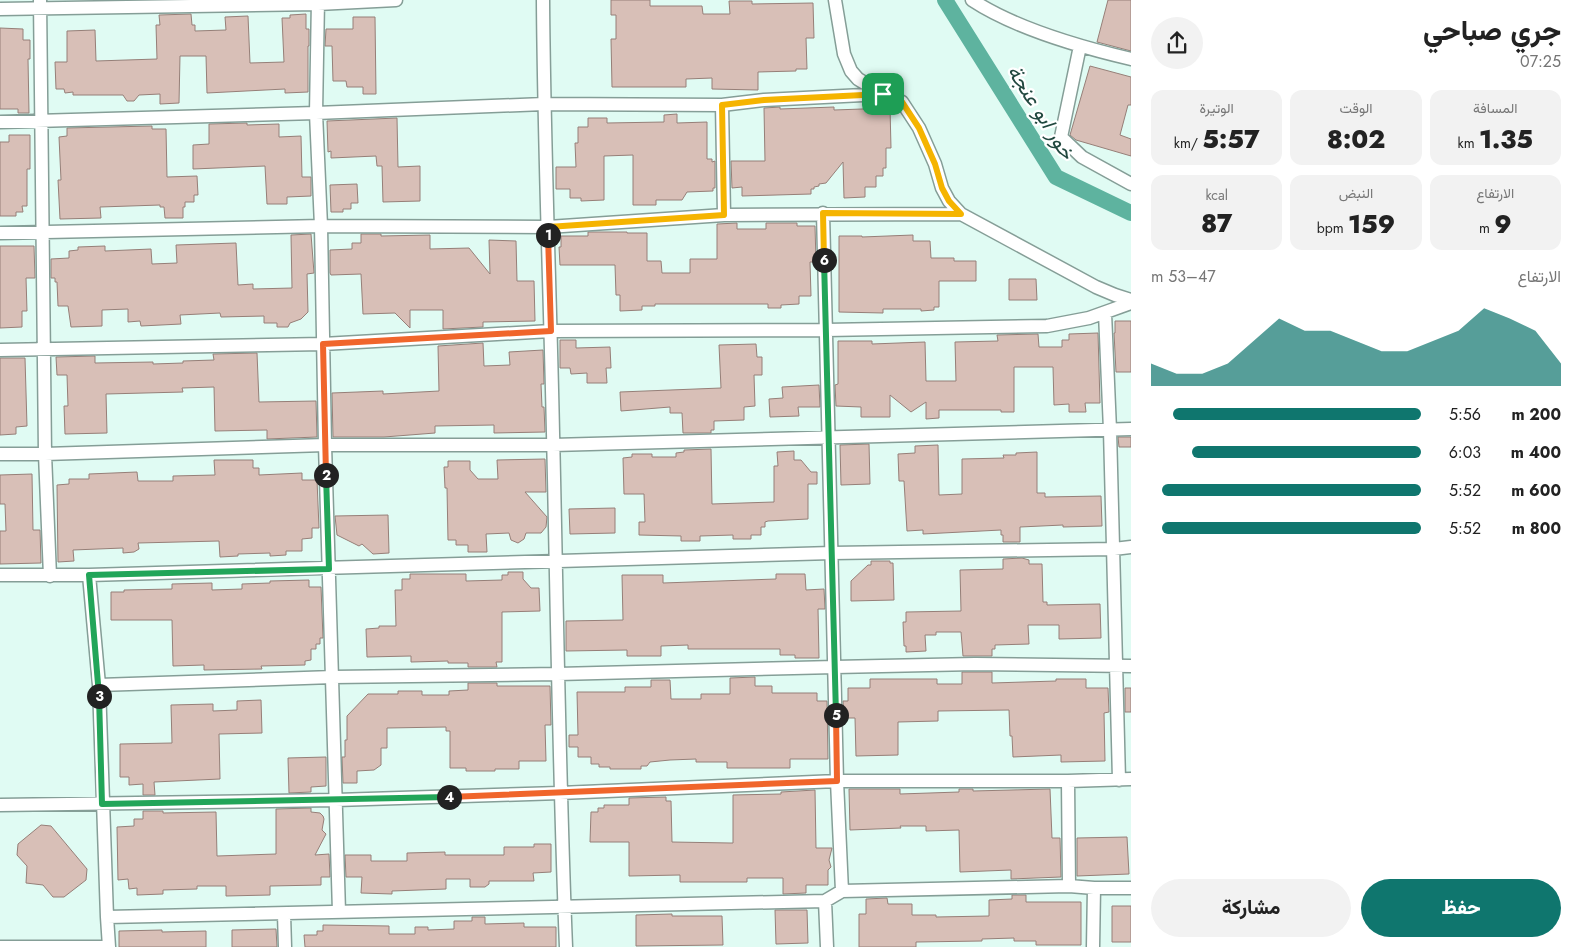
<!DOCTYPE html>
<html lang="ar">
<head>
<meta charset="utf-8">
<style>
	:root { --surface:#fff; --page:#f2f2f2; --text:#222; --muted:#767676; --accent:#0f766e }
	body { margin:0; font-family:Jost,Vazirmatn,sans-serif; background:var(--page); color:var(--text); direction:rtl; height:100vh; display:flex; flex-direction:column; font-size:19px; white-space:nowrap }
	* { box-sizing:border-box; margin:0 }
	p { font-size:16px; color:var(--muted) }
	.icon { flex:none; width:28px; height:28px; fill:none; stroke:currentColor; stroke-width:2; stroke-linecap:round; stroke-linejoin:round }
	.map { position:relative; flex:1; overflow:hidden; direction:ltr }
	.panel { display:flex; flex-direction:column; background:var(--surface); width:450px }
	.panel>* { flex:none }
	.pin { position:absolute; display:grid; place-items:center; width:42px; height:42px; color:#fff; margin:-21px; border-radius:10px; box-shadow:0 2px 8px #0006 }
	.km { position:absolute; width:25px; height:25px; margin:-12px; border-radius:50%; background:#222; color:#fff; font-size:14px; line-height:25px; text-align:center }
	.round { display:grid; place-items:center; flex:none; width:52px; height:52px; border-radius:26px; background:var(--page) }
	.overview { display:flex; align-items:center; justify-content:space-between; height:85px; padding:0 20px }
	h1 { font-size:28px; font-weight:800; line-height:38px }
	.figures { display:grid; grid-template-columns:repeat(3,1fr); gap:8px; height:85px; padding:5px 20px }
	.figures div { display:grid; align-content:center; border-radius:12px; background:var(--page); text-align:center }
	.figures b { font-size:25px; font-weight:800 }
	.figures small { font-size:14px; font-weight:400 }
	.figures p { font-size:14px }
	.chart { height:140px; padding:10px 20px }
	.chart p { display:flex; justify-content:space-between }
	.chart svg { width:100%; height:90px; margin-top:5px; fill:var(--accent); opacity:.7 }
	.cta { display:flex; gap:10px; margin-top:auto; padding:10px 20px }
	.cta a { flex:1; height:58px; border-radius:30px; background:var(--accent); color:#fff; font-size:20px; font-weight:800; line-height:58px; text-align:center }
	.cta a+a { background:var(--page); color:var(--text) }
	ul { padding:0 20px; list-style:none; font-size:16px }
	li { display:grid; grid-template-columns:80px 60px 1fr; align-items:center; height:38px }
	li i { height:12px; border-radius:6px; background:var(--accent) }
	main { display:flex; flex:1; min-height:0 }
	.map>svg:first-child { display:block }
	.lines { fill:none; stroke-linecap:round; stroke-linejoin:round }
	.canal { stroke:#5eb39f; stroke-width:16 }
	.building { fill:#d8bfb7; stroke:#967f78 }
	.minor-casing { stroke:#859e97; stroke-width:15 }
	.minor { stroke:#fff; stroke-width:12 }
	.split-1-casing { stroke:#fff; stroke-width:10 }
	.split-2-casing { stroke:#fff; stroke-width:10 }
	.split-3-casing { stroke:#fff; stroke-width:10 }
	.split-4-casing { stroke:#fff; stroke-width:10 }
	.split-5-casing { stroke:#fff; stroke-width:10 }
	.split-6-casing { stroke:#fff; stroke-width:10 }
	.split-7-casing { stroke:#fff; stroke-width:10 }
	.split-1 { stroke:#f5b400; stroke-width:6 }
	.split-2 { stroke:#f0652b; stroke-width:6 }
	.split-3 { stroke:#22a559; stroke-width:6 }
	.split-4 { stroke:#22a559; stroke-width:6 }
	.split-5 { stroke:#f0652b; stroke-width:6 }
	.split-6 { stroke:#22a559; stroke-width:6 }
	.split-7 { stroke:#f5b400; stroke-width:6 }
	.labels { text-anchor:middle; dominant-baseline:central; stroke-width:4.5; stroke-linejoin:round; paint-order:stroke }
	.water-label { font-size:21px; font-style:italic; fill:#21483f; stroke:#fff }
</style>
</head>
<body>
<main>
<section class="panel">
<div class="overview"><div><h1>جري صباحي</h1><p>07:25</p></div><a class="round"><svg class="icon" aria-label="share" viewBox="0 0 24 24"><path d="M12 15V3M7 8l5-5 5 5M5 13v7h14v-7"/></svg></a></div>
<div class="figures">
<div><p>المسافة</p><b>1.35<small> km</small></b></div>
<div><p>الوقت</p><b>8:02</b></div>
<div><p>الوتيرة</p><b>5:57<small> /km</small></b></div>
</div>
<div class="figures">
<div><p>الارتفاع</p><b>9<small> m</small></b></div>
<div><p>النبض</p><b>159<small> bpm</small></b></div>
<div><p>kcal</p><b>87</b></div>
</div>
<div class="chart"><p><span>الارتفاع</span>47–53 m</p>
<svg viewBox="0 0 160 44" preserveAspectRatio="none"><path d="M0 44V33L10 38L20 38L30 33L40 22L50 11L60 17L70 17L80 22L90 27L100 27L110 22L120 17L130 6L140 11L150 17L160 33V44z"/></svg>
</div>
<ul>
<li><b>200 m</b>5:56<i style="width:92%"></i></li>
<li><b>400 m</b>6:03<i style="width:85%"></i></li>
<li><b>600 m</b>5:52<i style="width:96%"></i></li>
<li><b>800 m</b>5:52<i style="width:96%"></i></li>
</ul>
<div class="cta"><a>حفظ</a><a>مشاركة</a></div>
</section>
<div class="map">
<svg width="1131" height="947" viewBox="0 0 1131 947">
	<rect width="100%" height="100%" fill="#e0fbf3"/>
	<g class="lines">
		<path class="canal" d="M945,0l111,177 75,36"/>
	</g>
	<path class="building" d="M611,0h39v6h52l1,8h27l-1,-13h23v3l61,-1 1,35h-8l1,31h-11v2l-38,1v18l-46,-1v-11l-26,1v8h-74l-1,-48h5v-24h-5z
		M1108,0h23v51l-34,-9z
		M191,14l1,11h3v6l31,-1 -1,-13 23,-1 2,47 34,-1 -2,-44h8v-3l16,-1v15h3v17h-1v46l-23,1v-4l-78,4 -1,-37h-26l-1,47 -19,1v-10l-21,1 -5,6h-7l-4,-6h-50v-3l-8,1 -1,-4h-8l-1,-27h12v-31l28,-1 1,31 61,-2 -1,-34h4l-1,-10z
		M353,17h22l1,77h-13v-7h-16l-1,-6h-13l-1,-35h-7l1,-17h27z
		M0,28l23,1v11h7v19h-2l1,54h-11v-4h-18z
		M1090,66l41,11v28h-3l-8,30 11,4v17l-55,-16 -6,-5z
		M780,107v2l54,-2v3l56,-2 1,40h-5v20h-3v8h-7v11h-11v10l-21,1 -1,-36 -17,21 -7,1v2l-5,1v2h-3v5l-69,2v-9l-10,1 -1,-27h34l-1,-53z
		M677,114v9l30,-1v37h5v3l3,-1v27h-2v3l-26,1 -5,8h-26v5h-23v-50l-29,1v44l-23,1v-3h-11v-9h-14v-22h20l-1,-24h3v-16h10v-9h19v5l57,-1v-7z
		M397,118l1,49 22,-1v35l-37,1 -1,-36h-5l-1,-10 -45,2v-7l-3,1 -1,-31z
		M247,123v2l32,-1v13l22,-1 1,41h9v19l-24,1v7h-20l-2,-38 -72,3v-24l16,-1v-20z
		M152,126v3h14l1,48 30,-1 1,19h-4v7h-9v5h-2v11h-18l-1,-11h-4v-2l-60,2 1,11 -41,1 -2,-39h3l-2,-43 8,-1v-8z
		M9,135h21v34h-3v37h-5l1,6h-7v4h-16v-74h9z
		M357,184l1,19h-7v6h-8v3h-12l-1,-27z
		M737,223v6h29v-6h31v3h18l1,36h-6l1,34h-12v8l-18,1v3h-13v-4h-113v2h-13v4l-22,1v-16h-4l-1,-30h-55l-1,-18h2v-11h27v-4h39v1h20v28h14l1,12h28v-14h27v-35z
		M311,234l3,39 -7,1 1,38 -7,7 -11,4 -2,4h-11v-4h-13v-7l-43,1 -1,-4 -40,2 1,9 -40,2 -1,-5 -12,1v-13l-26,1v16l-31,1 -3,-21h-10l-1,-24h-2v-4h-4v-19l18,-1v-7l9,-1v-3l27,-1v5l46,-2 1,15 25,-1 -1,-18 60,-2 2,42 15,-1v5l39,-1 -1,-53z
		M361,234h20v2l49,-1v14l39,-1 21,26 -1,-34 27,1 1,40h17l1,40 -52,1v5l-40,2v-19h-33v18l-15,-15 -32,1 -2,-40 -30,1 -1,-2v-23l22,-1v-6h9z
		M913,235v6h17l1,17h23v3h22v20h-37v26h-5v3l-13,1v-2h-38v4l-44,-1v-76h23v1z
		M0,246h34l1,32h-9l1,33h-5v16l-22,1z
		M1009,279h27l1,21h-28z
		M1115,321h16v51h-15l-2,-39h1z
		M1098,333l2,70h-15l1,9h-17v-8l-15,1 -1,-38h-39v45h-13v-2h-62v8l-13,1v-17l-15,10 -21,-17v22h-29v-10l-25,-1 -1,-21 3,-1v-43h34v3l53,-2 1,39h30l-1,-39 43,-1 -1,-6 41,-1 1,13h23v-7h7v-6z
		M560,340h16v8l34,-1 1,21h-5l1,15h-20v-10l-16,1 -1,-6h-10z
		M483,343l1,23 26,-1 -1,-13 34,-2 1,34h-3l1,23h2l1,25 -51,1v-8l-59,1v7l-51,4h-51l-1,-44 51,-2v3l56,-3 -1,-45z
		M756,344l1,13h5v18h-8l1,31 -11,1v13l-30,1v9h-3v3h-28l-1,-20h-12v-6l-49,4 -1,-19 101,-4 -2,-43z
		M257,353l2,49 57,-1 1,36 -50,2v-9l-52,1 -1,-44 -32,1 1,4 -77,2 1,39 -42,1 -1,-28h4l-1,-31h-10l-1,-18 39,-1v7l58,-1v2l30,-1v-2l31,-1 -1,-6z
		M0,358h25l2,68 -11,1v7l-16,1z
		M819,385l1,22h-22l1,9 -29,1 -1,-18 14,-1 -1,-11z
		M1118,437h13v10h-12z
		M869,444l1,40 -29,1 -1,-40z
		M938,445l1,50 23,-1v-35l42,-1 -1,-3h13v-2l21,-1v41h8v4l56,-1 1,30 -39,1v-2l-43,2v15h-17v-7h-2v-5l-78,4v-4l-16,1 -3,-50h-5l-1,-27 17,-1v-7z
		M711,449l1,55 62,-2v-36h4l-1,-14 17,-1v9h7l10,12h6v12h-9v35l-40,2 -3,1v5h-4v8h-10v4h-18v-4l-33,1v5h-19v-5l-42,-1v-13h6l-1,-28h-20l-1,-36 9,-1v-3h20v3h24v-4l8,-1v-2z
		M545,459l1,33h-21l22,25 -1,10 -5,6h-15l-2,6 -6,4 -7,-3 -2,-7 -23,1 1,18h-19v-7h-12v-5h-8l-1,-52h-2l-1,-21h4v-6h22v9l8,9h20l-1,-19z
		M214,460h39v8h6v7l43,-2v7h15l2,48h-7v10l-10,1v12h-16v4l-16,1v-3l-32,1v2l-18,1 -1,-16 -81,2 1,6 -5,3 -11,1v-5l-50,2 1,11 -16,1 -1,-77 12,-1v-5h20v-5l48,-2 1,9h35v-5l42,-1z
		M32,474l1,56h7l1,33 -41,1v-33h6l-1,-27h-5v-29z
		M615,508v25l-45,1 -1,-25z
		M388,515l1,38 -16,1 -11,-10 -3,2 -22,-11 -2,-19z
		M1022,558l7,2v4h13l1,38h4v3l53,-1 1,34 -42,1v-14h-31l1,19 -34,1v4h-3v7h-29l-2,-24h-25v3h-11l1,16 -20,1v-6h-2l-1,-24h3v-10l55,-1 -1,-41 43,-1v-10z
		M871,561h19v2h3l1,37 -43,1v-20l17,-16h3z
		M508,572h15v7l8,9h8l1,23 -38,1v50h-6l1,5h-29v-4h-20v-2l-37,1v-6l-44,1 -1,-28 13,-1v-2h17l-1,-36h7v-11h8v-5h56v7l36,-1v-5h6z
		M776,574h29l1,16 18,-1 1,20h-7l1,49h-24v-3h-15v-6h-92v-4l-27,1v10h-34v-6l-61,1v-30l57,-1 -1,-45h41v8l113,-4z
		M309,580v7h12l2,51h-3v6h-4v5h-5v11l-6,1v4l-44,1 1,3 -58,1v-5l-31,1 -1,-46h-61v-28h13v-2l48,-1v-5l40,-1v7l30,-1v-5l28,-1v-2z
		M962,672h30v11l64,-2v-2h30v9h22l1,24 -5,1 1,48 -44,1v-7l-48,2 -1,-21h-2l-1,-26 -71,1v10l-40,1v33l-42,1 -1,-38h-11l-1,-17h5v-13h22v-9h67v5h25z
		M755,677v9h17v7h45v8h10l1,58h-38v9h-63v-6h-31v-3l-26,1 -20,2 -3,4h-6v3h-31v-2h-11v-3h-8v-7h-13v-10h-9v-12h9l-1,-43h48v-5h26v-7h19l1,19h30v-5h29v-16z
		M468,683h29v3h53l1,39h-6l1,36h-27v8h-24v2h-29v-3h-16v-37h-4v-4l-59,1v20h-6v17l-7,5 -17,1v12h-14l-1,-26h3v-17h2v-24l21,-22h30v-3h24v4h27v-4l19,-1z
		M1125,688h6v24h-6z
		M261,700l1,33 -43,1 1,45 -66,3 1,13h-12v-11l-14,1v-8h-9v-33l52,-1 -1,-38 42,-1v7l24,-1v-9z
		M326,757v29l-15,1v5l-22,1 -1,-35z
		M849,789h51v5l59,-2v-3h14v2l77,-2 2,49h8l1,39 -50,2v-9l-51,2 -1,-42 -33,1v-5h-26l1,2 -51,2z
		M815,790l1,58h16l-3,12 2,7 -3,3v15h-22v8l-23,1v-16h-36v4h-67v-7l-51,1v-34h-39l1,-30h7v-4h6v-3h25v-7l37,-1v4h5l1,41 58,1h3v-48l48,-1v-2z
		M311,808v4l9,1 3,3 1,3 -2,11 4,4 -11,21 14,-1 1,23h-9v8l-51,1v9l-44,1v-10h-29v3l-34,1v4l-26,1v-7l-8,1 -1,-10 -10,1 -1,-53 17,-1v-7h9v-8h20v2l53,-1 1,44 59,-2v-45z
		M41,825l10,1 36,43 -1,11 -22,17h-11l-10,-12 -17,-2 1,-17 -10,-11 1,-11z
		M1127,837l2,37 -52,2v-38z
		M534,844h17v28l-18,1 1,8h-45v3l-4,3h-15v-8h-24v10l-54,2v3l-31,-1 1,-16h-16l-1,-22h26v6h36v-8l38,-1v3h59v-8h30z
		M1012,895h14v7h55v43h-45v-4h-22v-3l-32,1v2l-66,1v5h-57v-33h7v-15l21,-1 1,6h24v11h24v2l53,-1v-16l23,-1z
		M1112,906h19v36h-19z
		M775,910h32l1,33 -32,1z
		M672,914v2h50l1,29 -87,1v-31z
		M472,917h13v7l39,-1v4h32v20h-251l-1,-12h13v-4h6v-6l66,1v8h26v-7h13v3l26,-1v-8h18z
		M276,929l1,18h-45v-17z
		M162,930v2l44,-1v16h-87v-16z"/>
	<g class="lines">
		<g class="minor-casing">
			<path id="minor" d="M40,0l5,454 5,122
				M318,0l-2,113 5,113 4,219 14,467
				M543,0c1,144 7,289 10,433 4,171 6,343 13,514
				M835,0l9,54 7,17 7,8 25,15 19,8 17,26 16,36 7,24 7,13 12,13 135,73 19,8 16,5
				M972,0c44,29 108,47 159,59
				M0,9l318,-5 78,-4
				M1080,46l-19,91 21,20 49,27
				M722,105l2,110
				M0,122l316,-9 228,-9 178,1 42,-5 119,-6
				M823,213l14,568 5,110
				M0,233l321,-7 227,1 176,-12 237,-1
				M1105,313l5,117 9,350
				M0,350l323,-6 228,-13 275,-1 221,-4 42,-8 42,-15
				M0,454h45l280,-9h228l578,-16
				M0,575h89l743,-22 282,-4 17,-2
				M89,575l10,110 8,232
				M99,685l234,-8 225,-3 277,-7 140,-3 156,2
				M1068,781l1,105
				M0,805l336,-5 224,-7 277,-12h231l63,-2
				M825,901l2,46
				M284,914l1,33
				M0,947h108
				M109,947l-2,-30 718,-16 17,-10 227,-5 25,2h37
				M1093,947l1,-59"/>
		</g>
		<use href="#minor" class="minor"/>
	</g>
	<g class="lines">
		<g class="split-1-casing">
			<path id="split-1" d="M548,235v-8l176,-12 -2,-110 42,-5 119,-6"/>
		</g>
		<g class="split-2-casing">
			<path id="split-2" d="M326,475l-3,-131 228,-13 -3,-96"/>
		</g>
		<g class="split-3-casing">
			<path id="split-3" d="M99,696l-10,-121 240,-6 -3,-94"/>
		</g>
		<g class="split-4-casing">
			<path id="split-4" d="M99,696l3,108 347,-7"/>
		</g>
		<g class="split-5-casing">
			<path id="split-5" d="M449,797l388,-16 -1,-66"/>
		</g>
		<g class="split-6-casing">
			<path id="split-6" d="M824,260l12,455"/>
		</g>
		<g class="split-7-casing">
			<path id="split-7" d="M824,260l-1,-47 138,1 -12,-13 -7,-13 -7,-24 -16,-36 -17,-26 -19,-8"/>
		</g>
		<use href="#split-1" class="split-1"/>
		<use href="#split-2" class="split-2"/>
		<use href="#split-3" class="split-3"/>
		<use href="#split-4" class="split-4"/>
		<use href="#split-5" class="split-5"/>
		<use href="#split-6" class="split-6"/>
		<use href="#split-7" class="split-7"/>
	</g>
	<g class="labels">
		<g class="water-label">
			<text transform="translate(1041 112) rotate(58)">خور ابو عنجة</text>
		</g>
	</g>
</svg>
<div class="pin" style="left:883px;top:94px;background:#1e9e55"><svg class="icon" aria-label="arrive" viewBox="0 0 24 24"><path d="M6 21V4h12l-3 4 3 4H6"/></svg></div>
<b class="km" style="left:548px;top:235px">1</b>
<b class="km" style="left:326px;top:475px">2</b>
<b class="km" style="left:99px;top:696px">3</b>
<b class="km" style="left:449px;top:797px">4</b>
<b class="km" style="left:836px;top:715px">5</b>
<b class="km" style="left:824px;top:260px">6</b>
</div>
</main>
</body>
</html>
